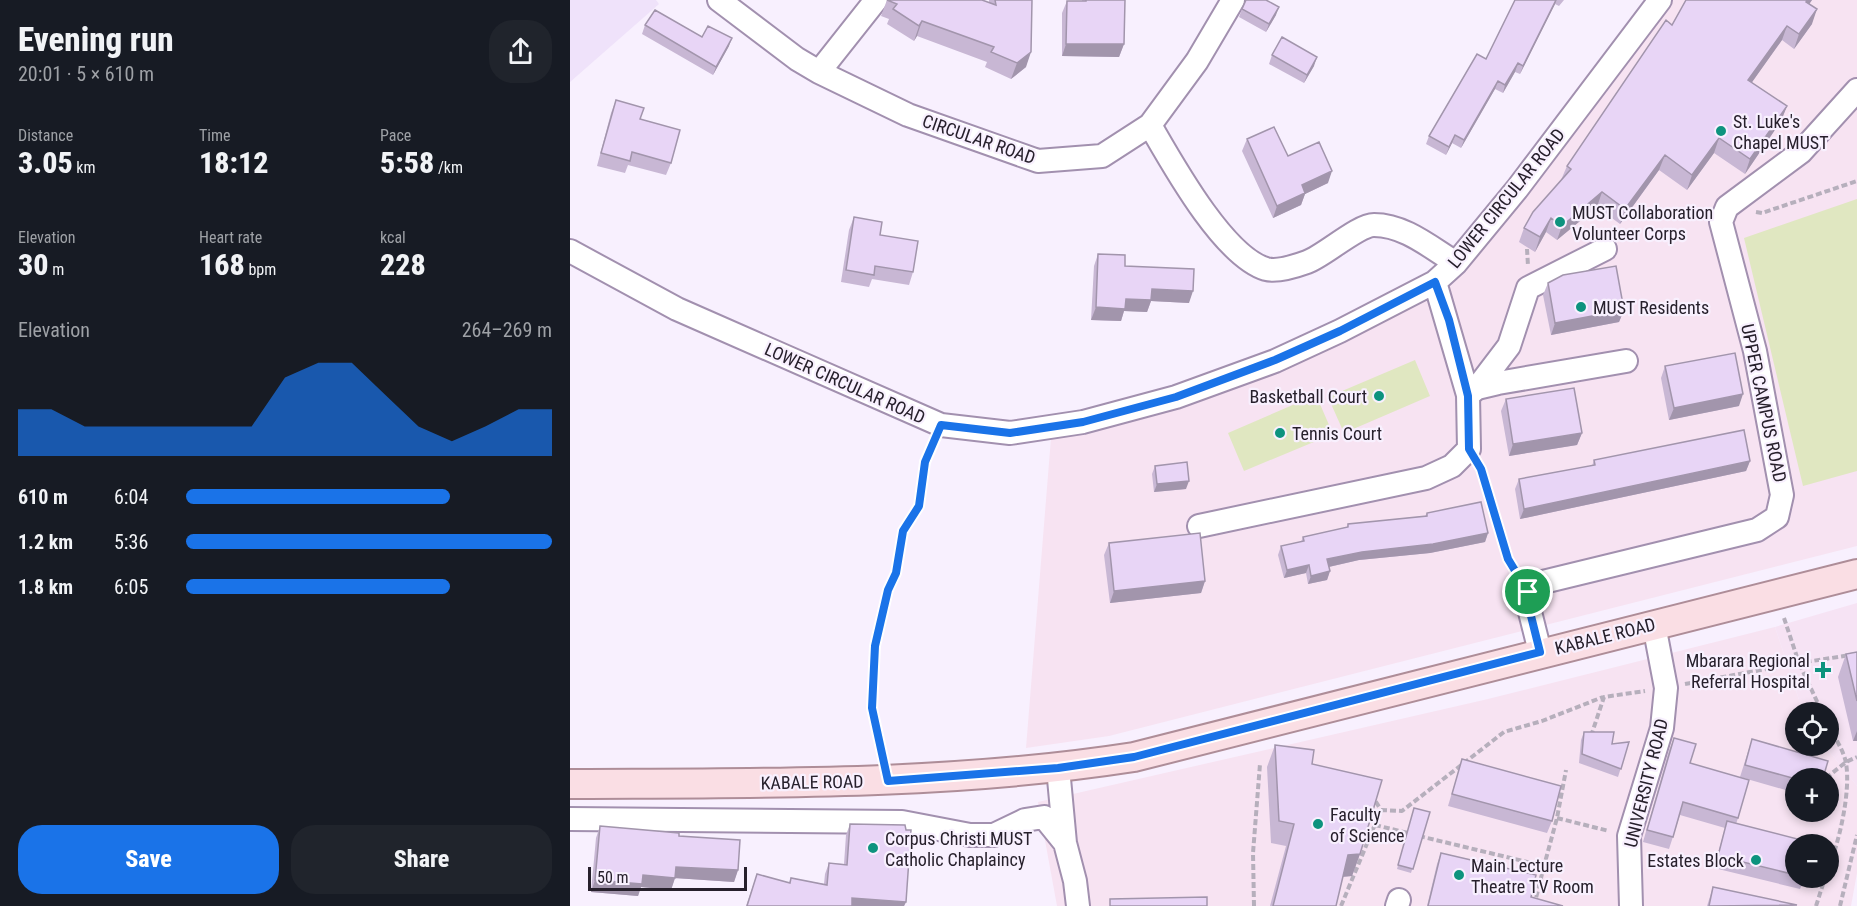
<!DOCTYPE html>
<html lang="en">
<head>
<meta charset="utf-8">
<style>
	:root { --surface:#171b24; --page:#20242c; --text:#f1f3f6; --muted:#9ea1a6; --accent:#1a73e8 }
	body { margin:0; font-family:"Roboto Condensed",sans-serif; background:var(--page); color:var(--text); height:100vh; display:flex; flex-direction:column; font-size:22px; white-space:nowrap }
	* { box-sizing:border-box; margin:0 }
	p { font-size:20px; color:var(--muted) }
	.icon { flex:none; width:33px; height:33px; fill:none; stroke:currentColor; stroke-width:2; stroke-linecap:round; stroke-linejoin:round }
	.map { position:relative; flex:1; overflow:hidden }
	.side { display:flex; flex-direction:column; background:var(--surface); width:570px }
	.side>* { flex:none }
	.controls { position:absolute; left:1215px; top:702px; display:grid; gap:12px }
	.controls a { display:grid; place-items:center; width:54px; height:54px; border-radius:50%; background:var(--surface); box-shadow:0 3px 9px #0003; font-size:30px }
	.scale { position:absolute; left:18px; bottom:15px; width:159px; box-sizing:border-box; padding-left:6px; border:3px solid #27202c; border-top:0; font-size:16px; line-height:21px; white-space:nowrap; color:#27202c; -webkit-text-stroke:4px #f8f0fe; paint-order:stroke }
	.pin { position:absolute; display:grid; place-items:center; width:51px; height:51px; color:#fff; margin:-26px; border:3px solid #fff; border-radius:50%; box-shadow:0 2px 6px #0007 }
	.round { display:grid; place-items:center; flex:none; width:63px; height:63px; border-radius:24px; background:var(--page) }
	.head { display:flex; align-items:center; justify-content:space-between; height:102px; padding:0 18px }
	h1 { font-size:33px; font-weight:800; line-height:45px }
	.metrics { display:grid; grid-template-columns:repeat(3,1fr); gap:9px; height:102px; padding:6px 18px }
	.metrics div { display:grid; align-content:center }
	.metrics b { font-size:30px; font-weight:800 }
	.metrics small { font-size:16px; font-weight:400 }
	.metrics p { font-size:16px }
	.chart { height:168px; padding:12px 18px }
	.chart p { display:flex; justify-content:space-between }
	.chart svg { width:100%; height:108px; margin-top:6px; fill:var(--accent); opacity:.7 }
	.cta { display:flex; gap:12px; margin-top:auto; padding:12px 18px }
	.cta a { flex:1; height:69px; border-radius:24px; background:var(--accent); color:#fff; font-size:24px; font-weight:800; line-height:69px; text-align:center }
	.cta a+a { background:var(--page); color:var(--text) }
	ul { padding:0 18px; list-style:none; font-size:20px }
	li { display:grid; grid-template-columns:96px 72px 1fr; align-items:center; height:45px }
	li i { height:15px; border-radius:8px; background:var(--accent) }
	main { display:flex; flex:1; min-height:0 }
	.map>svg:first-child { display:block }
	.built { fill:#efe2fa }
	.education { fill:#f7e3f2; fill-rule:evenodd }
	.medical { fill:#f6e3f4 }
	.green { fill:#e0e7c1 }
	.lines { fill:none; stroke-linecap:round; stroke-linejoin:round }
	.minor-casing { stroke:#a290af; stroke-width:26 }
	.major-casing { stroke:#ae8d98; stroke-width:32 }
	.path { stroke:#b6afbc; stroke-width:4; stroke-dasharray:6 3; stroke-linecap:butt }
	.minor { stroke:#fff; stroke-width:22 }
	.major { stroke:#fadee4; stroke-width:28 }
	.wall { fill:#c8b7d4 }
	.shaded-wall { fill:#a295ac }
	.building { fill:#e8d5f6; stroke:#a295ac; stroke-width:1.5 }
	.route-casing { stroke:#fff; stroke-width:12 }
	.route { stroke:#1a73e8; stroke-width:8 }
	.poi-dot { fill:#0d937e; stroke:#f8f0fe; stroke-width:2 }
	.labels { text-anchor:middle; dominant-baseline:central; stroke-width:4.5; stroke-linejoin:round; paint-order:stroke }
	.poi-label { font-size:18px; fill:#27202c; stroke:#f8f0fe; text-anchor:start }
	.street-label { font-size:18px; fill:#27202c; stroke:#f8f0fe }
</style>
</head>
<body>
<main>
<section class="side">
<div class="head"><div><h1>Evening run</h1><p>20:01 · 5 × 610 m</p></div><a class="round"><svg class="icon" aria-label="share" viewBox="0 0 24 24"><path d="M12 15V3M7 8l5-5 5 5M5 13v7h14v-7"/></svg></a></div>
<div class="metrics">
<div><p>Distance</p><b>3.05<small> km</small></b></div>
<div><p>Time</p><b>18:12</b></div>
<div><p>Pace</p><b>5:58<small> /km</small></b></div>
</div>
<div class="metrics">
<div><p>Elevation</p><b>30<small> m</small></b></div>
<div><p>Heart rate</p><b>168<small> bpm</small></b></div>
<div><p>kcal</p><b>228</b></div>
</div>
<div class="chart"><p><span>Elevation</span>264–269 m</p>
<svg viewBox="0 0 160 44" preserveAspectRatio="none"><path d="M0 44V25L10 25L20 32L30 32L40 32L50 32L60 32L70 32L80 12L90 6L100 6L110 19L120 32L130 38L140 32L150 25L160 25V44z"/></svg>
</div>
<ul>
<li><b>610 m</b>6:04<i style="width:72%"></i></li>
<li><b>1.2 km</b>5:36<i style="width:100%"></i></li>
<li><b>1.8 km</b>6:05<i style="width:72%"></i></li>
</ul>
<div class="cta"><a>Save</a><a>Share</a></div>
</section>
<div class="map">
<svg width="1287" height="906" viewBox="0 0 1287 906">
	<rect width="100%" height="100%" fill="#f8f0fe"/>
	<path class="built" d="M0,0h86l3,4 -89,78z"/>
	<path class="education" d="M1095,0h192v546l-748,190 -83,12 25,-310 174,-48 184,-81 78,-63z
		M1205,627l28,85h-7v34h29l32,40v87l-6,33h-794l-19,-104 450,-103zM1226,778h32v34h-32zM1226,844h32v34h-32z"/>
	<path class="medical" d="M1287,603v183l-32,-40h3v-34h-25l-28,-85z"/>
	<path class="green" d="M1287,199v272l-54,15 -59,-248z
		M845,360l15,36 -86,37 -16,-36z
		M746,395l17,39 -89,37 -16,-38z"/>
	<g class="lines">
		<g class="minor-casing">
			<path id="minor" d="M149,0l78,59 22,13 89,43 130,46 64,-5 48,-31 47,-64 36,-61
				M249,72l57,-72
				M580,125c22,38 73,131 116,144 11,3 30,-3 41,-7 17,-6 51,-37 67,-37 31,0 57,23 82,38
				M0,251l107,58 264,116 69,8 73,-11 93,-25 99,-36 65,-30 95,-49 21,-19 61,-74 143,-189
				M907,388l32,-42 19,-58 77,-39
				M902,392l5,-4 21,-5 128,-22
				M629,526l227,-48 26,-12 17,-17 -1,-54 -33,-113
				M970,652l-12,-48v-12l11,-9 218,-53 20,-13 5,-22 -27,-144 -34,-129 6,-15 74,-55 56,-62
				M488,768l7,75 10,38 3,25
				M0,819l332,3 68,13h24l31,-15 19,-3 21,26
				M827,906l2,-6
				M1061,906l-2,-70 33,-108 4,-40 -12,-63"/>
		</g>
		<g class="major-casing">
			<path id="major" d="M0,784c189,-1 376,2 564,-27l723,-183"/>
		</g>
		<path class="path" d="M1186,212l6,1 95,-32
			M957,249l1,17
			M910,468l28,91 9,15
			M1214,618l15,45 58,-9
			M1115,684l114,-21 23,49
			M1258,725c6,11 16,26 18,38 5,29 -7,80 -18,106
			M1021,736l13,-39 41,-6
			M313,756l-11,-48 3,-61 13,-57 7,-17 8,-42 16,-25 3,-29 11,-34
			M1256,778l20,-16 11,-5
			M811,810l21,1 102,-79 38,-11 61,-24
			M987,818l52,13
			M805,825l37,9
			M849,836l125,30 13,-48 9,-48
			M684,906l-1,-53 7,-89
			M771,906l40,-96 -8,-13
			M964,906l10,-40
			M1246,906l9,-28
			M1270,906l17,-71"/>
		<use href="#minor" class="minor"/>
		<use href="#major" class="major"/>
	</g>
	<path class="wall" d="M317,0l102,3v-3h43l-6,67 -15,12 -26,-12 2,-5 -70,-26 -3,5 -27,-17 2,-5 -8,-3z
		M512,0h43l-1,44 -5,13 -57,-1v-43l5,-12h15z
		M945,0h49l-5,6 -4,-2 -35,70 -5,-2 -12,21 -8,-4 -34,59 -9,-5 -6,12 -20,-11 3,-8 57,-77z
		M1116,0h126l-3,4 3,20 -18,25 -12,-9 -31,43 36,23 -6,15 -36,53 -31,-21 -27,37 -28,-20 -39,54 -23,-17 -40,33 -11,-8 -11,20 -16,-10 5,-14 37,-48 6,-14 105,-141z
		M672,9l34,6 -10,17 -27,-15z
		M75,25l84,21 -16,29 -71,-41z
		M702,55l42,11 -10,17 -35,-19z
		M46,100l24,19 31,44 -5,12 -38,-10 -3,8 -28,-7 14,-53z
		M677,139l81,44 -23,11 -4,11 -28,13 -31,-67z
		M284,217l26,18 33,37 -4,13 -37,-6 -3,8 -28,-5 8,-52z
		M528,254l27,12 64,37 -38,-2 -4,11 -23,-1 -3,10 -30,-1 3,-54z
		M978,283l76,27 -5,12 -68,13 -8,-40z
		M1095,366l74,40 -70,14 -8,-42z
		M936,399l76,34 -5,12 -68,11 -8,-45z
		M1024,460l156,1 -4,10 -226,48 -5,-30 4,-10 73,-13z
		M585,466l31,23 -32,3 -2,-18z
		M857,513l61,20 -3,9 -55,11 -71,7 -30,7 1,4 -3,9 -19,4 -2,-11 -22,5 -6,-23 3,-9 20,-4 2,-5 44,-10 1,-3 77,-8z
		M539,543l96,38 -4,12 -91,10 -6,-48z
		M1287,652v89h-4l-15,-64 8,-23z
		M1014,732l28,12 17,-2 -11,35 -39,-14 2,-23z
		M1104,738l16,25 48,55 -2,6 60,20v34h9l-5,11 -86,-21 11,-40 -45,-13 -11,34 -26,-7 26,-92z
		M1182,739l44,39v15l-56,-16z
		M705,745l37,19 48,90 -8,22 -9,1 -7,29h-66l16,-60 -15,-3 -4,-76z
		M892,759l90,62 -5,12 -99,-27z
		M843,812h17l-19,61 -14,-4z
		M280,824l56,78 -2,4h-158l11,-32 32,9 2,-5 33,6 1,-10 4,-11 15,1 2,-29z
		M30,826l79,10 59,34 -4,12 -59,-4 -4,12 -30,-3 -3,9 -47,-4 5,-54z
		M871,853l90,44 32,9h-136l10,-42z
		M1143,887l84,19h-90z"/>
	<path class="shaded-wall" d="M986,0l-1,4 -35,70 3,-8z
		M1237,0h5l-11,16z
		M709,7l-3,8 -10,17 3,-8z
		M1247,9l-5,15 -18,25 5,-15z
		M352,21l-5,15 -3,5 5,-15z
		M1217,26l-5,14 -39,55 5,-15z
		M162,38l-3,8 -16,29 3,-8z
		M496,44h58l-5,13 -57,-1z
		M461,52l-5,15 -15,12 6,-16z
		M747,57l-3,9 -10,17 3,-8z
		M948,63l-3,9 -12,21 2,-8z
		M928,81l-3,8 -34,59 3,-8z
		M1217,106l-6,15 -36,53 5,-15z
		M885,135l-3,8 -6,12 3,-8z
		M1149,138l-5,15 -27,37 5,-15z
		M1095,155l-6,15 -39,54 5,-15z
		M762,171l-4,12 -23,11 -4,11 -28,13 4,-12 25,-21z
		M1032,192l-5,15 -40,33 5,-14z
		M981,218l-5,14 -11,20 5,-15z
		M582,289l41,2 -4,12 -38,-2 -4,11 -23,-1 -3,10 -30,-1 5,-13 30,-8z
		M1054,310l-5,12 -68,13 4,-12z
		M1173,394l-4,12 -70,14 5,-12z
		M1012,433l-5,12 -68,11 4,-12z
		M1180,461l-4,10 -226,48 4,-10z
		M619,481l-3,8 -32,3 3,-8z
		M918,533l-3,9 -55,11 -71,7 -35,8 3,-9 35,-7z
		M739,565l-3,8 -22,5 3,-8z
		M760,571l-3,9 -19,4 3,-8z
		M635,581l-4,12 -91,10 4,-12z
		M1287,731v10h-4z
		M790,854l-8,22 -12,1 8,-22z
		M106,867l62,3 -4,12 -60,-4h1l-4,12 -30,-3 -3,9 -47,-4 4,-12 48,-5z
		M282,898l54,4 -2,4h-55z"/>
	<path class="building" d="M317,0h95l14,5 -1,-5h37l-1,52 -14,11 -26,-11 3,-5 -72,-26 -3,5 -26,-17 4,-5z
		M516,0h39l-1,44h-58l1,-43h19z
		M676,0h20l13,7 -10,17 -27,-15z
		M945,0h41l-33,66 -5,-3 -13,22 -7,-4 -34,59 -9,-5 -6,12 -20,-11 48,-82 9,5z
		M1116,0h121l-1,2 11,7 -18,25 -12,-8 -39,54 39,26 -37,53 -31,-21 -27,37 -27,-20 -40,54 -23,-17 -40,34 -11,-8 -11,19 -16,-9 9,-16 38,-43 -4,-3 99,-146 6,5z
		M85,10l47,27 6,-11 24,12 -16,29 -71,-42z
		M712,37l35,20 -10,18 -35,-20z
		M46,100l28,8 -4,11 40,11 -9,33 -39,-11 -2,9 -29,-8z
		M704,127l14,29 31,-14 13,29 -30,14 3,8 -28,13 -30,-67z
		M284,217l28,5 -2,13 38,6 -5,31 -38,-6 -1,9 -28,-5z
		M528,254l27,1v11l69,3 -1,22 -41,-2 -1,11 -25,-1 -1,10 -29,-2z
		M1046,266l8,44 -69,13 -7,-40 15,-8z
		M1165,353l8,41 -69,14 -9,-42z
		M1004,388l8,45 -69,11 -7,-45z
		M1174,430l6,31 -226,48 -5,-30 76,-14 -1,-5z
		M617,462l2,19 -32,3 -2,-18z
		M911,502l7,31 -55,11 -71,8 -35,7 3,12 -19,5 -2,-11 -22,5 -6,-24 23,-5 -1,-4 45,-10v-3l79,-8v-3z
		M630,533l5,48 -91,10 -5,-48z
		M1287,652v49l-11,-47z
		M1014,732h30l-2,12 17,-2 -8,27 -39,-15z
		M1104,738l22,6 -6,19 59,17 -11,38 -55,-16 -10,35 -26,-7z
		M1182,739l76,22 -5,17h-27v1l-51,-14z
		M705,745l39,5 -2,14 70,16 -22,74 -12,1 -12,51h-63l21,-82 -15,-3z
		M892,759l99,27 -9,35 -100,-27z
		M844,808l16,4 -17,57 -15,-4z
		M1157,821l86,22v1h-17v31l-78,-19z
		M280,824l55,1 1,5h5l-5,72 -54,-4v8h-105l10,-32 33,9 1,-5 36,7 2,-22 18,2z
		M30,826l79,7v3l61,4 -2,30 -62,-3 -1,11 -32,-3 -1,9 -47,-4z
		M871,853l95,22 -5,22 32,9h-135z
		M1143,887l84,18 -88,1z
		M637,897v9h-97v-7z"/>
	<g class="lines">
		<g class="route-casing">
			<path id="route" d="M865,282l14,38 19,76 1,53 12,20 27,90 20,33v12l12,48 -406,105 -76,11 -170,13 -16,-73 3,-62 13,-56 8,-17 7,-42 16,-25 6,-44 16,-37 69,8 73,-11 93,-25 99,-37 65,-29z"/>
		</g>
		<use href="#route" class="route"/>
	</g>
	<g class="poi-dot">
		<circle cx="1151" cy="131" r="6"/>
		<circle cx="990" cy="222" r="6"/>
		<circle cx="1011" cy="307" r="6"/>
		<circle cx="809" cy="396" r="6"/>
		<circle cx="710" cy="433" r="6"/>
		<path d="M1250 661h6v6h6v6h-6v6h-6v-6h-6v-6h6z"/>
		<circle cx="748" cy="824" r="6"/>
		<circle cx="303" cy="848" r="6"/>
		<circle cx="1186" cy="860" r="6"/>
		<circle cx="889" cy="875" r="6"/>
	</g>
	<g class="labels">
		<g class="poi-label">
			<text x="1163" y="121">St. Luke's<tspan x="1163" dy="21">Chapel MUST</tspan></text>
			<text x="1002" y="212">MUST Collaboration<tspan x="1002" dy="21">Volunteer Corps</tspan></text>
			<text x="1023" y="307">MUST Residents</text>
			<text x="797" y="396" text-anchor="end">Basketball Court</text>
			<text x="722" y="433">Tennis Court</text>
			<text x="1240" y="660" text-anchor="end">Mbarara Regional<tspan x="1240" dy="21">Referral Hospital</tspan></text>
			<text x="760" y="814">Faculty<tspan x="760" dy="21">of Science</tspan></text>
			<text x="315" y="838">Corpus Christi MUST<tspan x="315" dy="21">Catholic Chaplaincy</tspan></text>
			<text x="1174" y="860" text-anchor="end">Estates Block</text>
			<text x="901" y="865">Main Lecture<tspan x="901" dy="21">Theatre TV Room</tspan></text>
		</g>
		<g class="street-label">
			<text transform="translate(409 139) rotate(19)">CIRCULAR ROAD</text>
			<text transform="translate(936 198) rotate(-51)">LOWER CIRCULAR ROAD</text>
			<text transform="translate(275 383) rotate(24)">LOWER CIRCULAR ROAD</text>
			<text transform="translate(1194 403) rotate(78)">UPPER CAMPUS ROAD</text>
			<text transform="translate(1035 636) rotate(-14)">KABALE ROAD</text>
			<text transform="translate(242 782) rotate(-1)">KABALE ROAD</text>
			<text transform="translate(1076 783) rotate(-76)">UNIVERSITY ROAD</text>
		</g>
	</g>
</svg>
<div class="controls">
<a><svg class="icon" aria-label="locate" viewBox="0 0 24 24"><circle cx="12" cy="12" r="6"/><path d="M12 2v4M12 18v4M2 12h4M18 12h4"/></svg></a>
<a>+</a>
<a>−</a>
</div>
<div class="scale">50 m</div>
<div class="pin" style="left:958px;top:592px;background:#1e9e55"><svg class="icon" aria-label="arrive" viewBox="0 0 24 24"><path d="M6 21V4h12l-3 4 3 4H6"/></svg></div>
</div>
</main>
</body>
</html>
